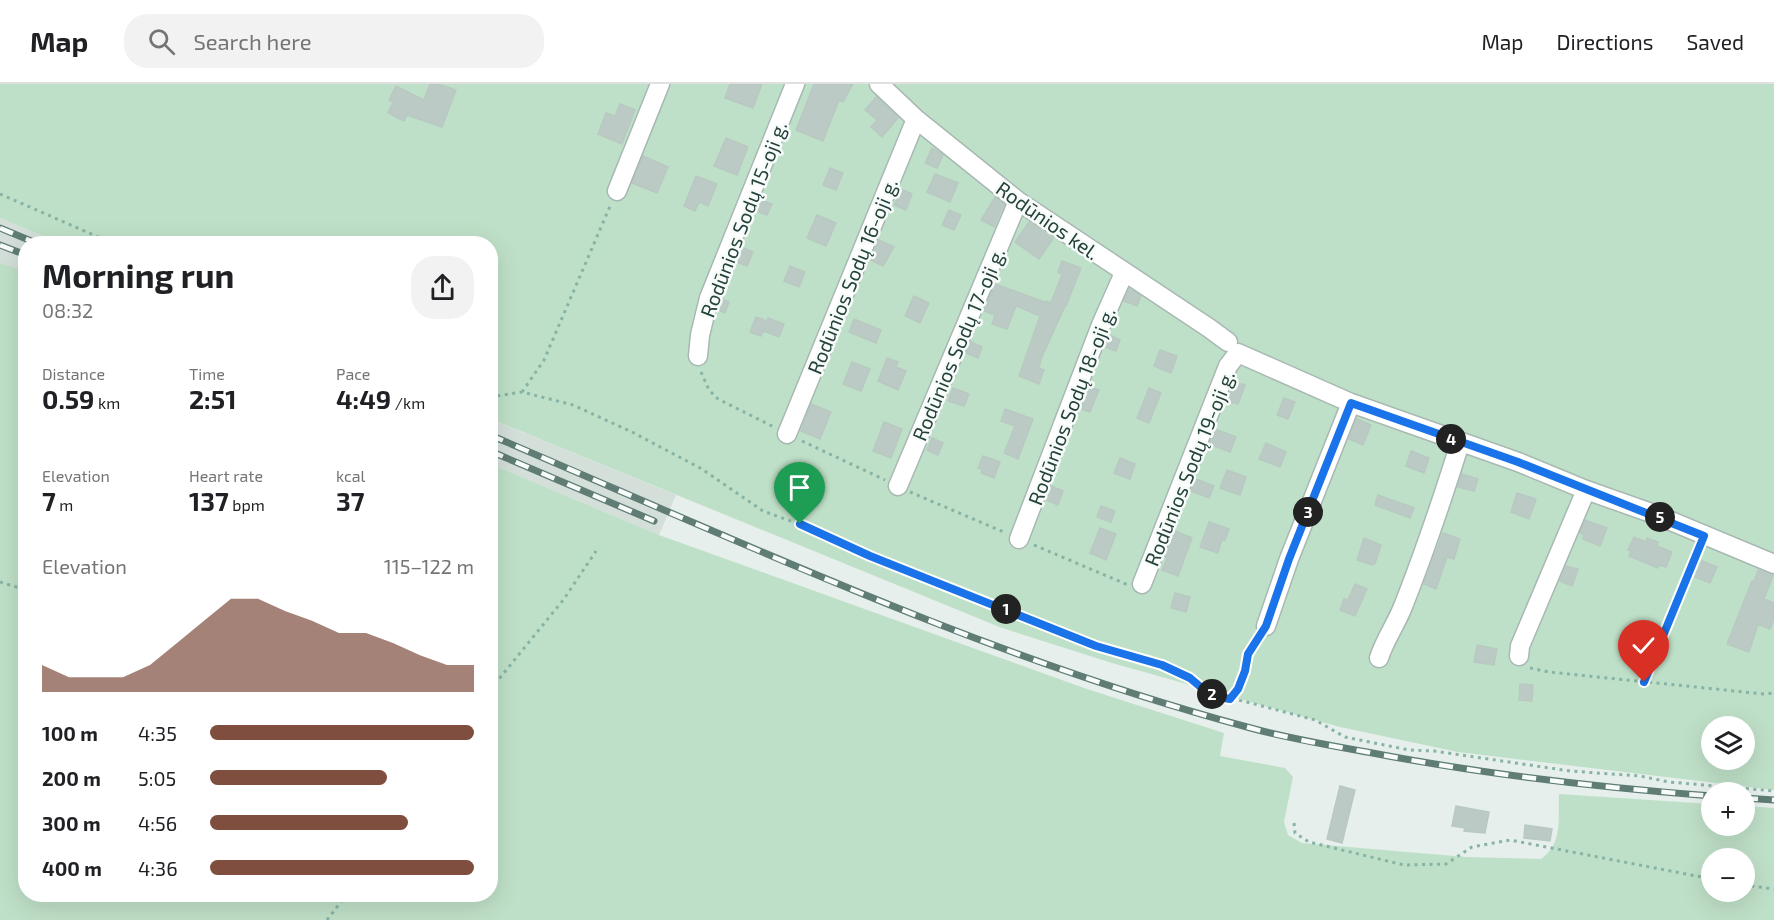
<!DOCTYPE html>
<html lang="en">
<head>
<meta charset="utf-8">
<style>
	:root { --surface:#fff; --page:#f2f2f2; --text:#202124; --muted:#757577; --line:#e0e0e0; --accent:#7f4e3f }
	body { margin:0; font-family:"Exo 2",sans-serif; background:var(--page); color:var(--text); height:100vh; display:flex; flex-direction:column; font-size:22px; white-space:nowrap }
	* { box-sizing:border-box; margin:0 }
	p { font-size:20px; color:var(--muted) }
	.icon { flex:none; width:33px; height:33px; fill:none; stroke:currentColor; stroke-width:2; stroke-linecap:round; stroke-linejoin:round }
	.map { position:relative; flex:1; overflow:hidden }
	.details { position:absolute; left:18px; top:152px; width:480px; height:666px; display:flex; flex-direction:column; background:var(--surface); border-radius:24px; box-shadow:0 6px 24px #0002 }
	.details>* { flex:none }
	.tools { position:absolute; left:1701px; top:632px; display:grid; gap:12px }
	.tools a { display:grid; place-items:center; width:54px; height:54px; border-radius:50%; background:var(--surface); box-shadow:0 6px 24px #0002; font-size:30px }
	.pin { position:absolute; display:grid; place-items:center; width:51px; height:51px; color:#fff; margin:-62px -26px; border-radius:50% 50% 50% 0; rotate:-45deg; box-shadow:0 0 6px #0007 }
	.pin .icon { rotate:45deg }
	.km { position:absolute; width:30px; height:30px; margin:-15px; border-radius:50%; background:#222; color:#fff; font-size:16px; line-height:30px; text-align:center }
	.round { display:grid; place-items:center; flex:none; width:63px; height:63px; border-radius:24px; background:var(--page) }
	.overview { display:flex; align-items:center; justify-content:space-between; height:102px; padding:0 24px }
	h1 { font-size:33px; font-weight:700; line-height:45px }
	.stats { display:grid; grid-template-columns:repeat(3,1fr); gap:9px; height:102px; padding:6px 24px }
	.stats div { display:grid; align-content:center }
	.stats b { font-size:26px; font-weight:700 }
	.stats small { font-size:16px; font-weight:400 }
	.stats p { font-size:16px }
	.chart { height:168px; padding:12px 24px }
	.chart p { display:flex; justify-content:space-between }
	.chart svg { width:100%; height:108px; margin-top:6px; fill:var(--accent); opacity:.7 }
	ul { padding:0 24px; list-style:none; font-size:20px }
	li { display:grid; grid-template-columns:96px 72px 1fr; align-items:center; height:45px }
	li i { height:15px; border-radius:8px; background:var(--accent) }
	header { display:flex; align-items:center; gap:36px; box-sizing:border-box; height:84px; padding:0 30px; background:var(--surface); border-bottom:2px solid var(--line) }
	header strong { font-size:28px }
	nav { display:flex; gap:33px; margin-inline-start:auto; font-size:21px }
	.search { width:420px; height:54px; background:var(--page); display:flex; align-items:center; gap:15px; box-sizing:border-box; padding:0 21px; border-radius:24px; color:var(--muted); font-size:22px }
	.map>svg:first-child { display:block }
	.built { fill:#d4dfda }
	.green { fill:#bfe0c8; fill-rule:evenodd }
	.building { fill:#bbcac4; stroke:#b8c9c2; stroke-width:1.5 }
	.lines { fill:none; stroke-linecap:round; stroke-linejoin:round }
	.minor-casing { stroke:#a8b8b2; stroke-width:21 }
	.path { stroke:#86b3a5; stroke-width:3; stroke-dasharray:3 4.5; stroke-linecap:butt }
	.minor { stroke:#fff; stroke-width:18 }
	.rail-casing { stroke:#5f7d75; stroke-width:7 }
	.rail { stroke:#f7fbf9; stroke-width:4.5; stroke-dasharray:14; stroke-linecap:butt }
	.route-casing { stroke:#fff; stroke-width:12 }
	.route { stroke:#1a73e8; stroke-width:8 }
	.labels { text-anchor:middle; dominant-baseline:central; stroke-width:5; stroke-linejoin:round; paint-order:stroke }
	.street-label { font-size:20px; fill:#24423a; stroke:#f7fbf9 }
</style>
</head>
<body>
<header>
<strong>Map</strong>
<div class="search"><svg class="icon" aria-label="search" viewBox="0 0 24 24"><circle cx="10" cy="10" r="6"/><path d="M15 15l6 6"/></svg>Search here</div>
<nav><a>Map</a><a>Directions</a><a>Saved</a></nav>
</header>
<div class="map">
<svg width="1774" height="836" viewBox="0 0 1774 836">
	<rect width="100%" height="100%" fill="#e6efeb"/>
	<path class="built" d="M0,134l60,25h-34l-1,28 -25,-8z
		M490,335l186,76 -17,40 -168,-71z"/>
	<path class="green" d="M0,0h1774v706l-316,-38 -118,-25 -228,-64 -110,-35 -511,-209 -1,-176h-430l-60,-25zM1712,642h32v33h-32z
		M0,179l26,8v623h464l1,-430 168,71 428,154 137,44 -4,23 65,12 8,9 -9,45 4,13 14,8 164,14 75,2c22,-15 17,-41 18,-65l152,10 1,21h32l1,-19 29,2v112h-1774zM1712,774h32v33h-32z"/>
	<path class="building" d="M430,0h8l18,6 -14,37 -35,-12 -3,6 -16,-8 5,-11 -4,-2 7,-14 28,14z
		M730,0h32l-9,24 -28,-10z
		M814,0h39l-10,18 -4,-2 -16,41 -27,-11z
		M876,13l22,21 -16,19 -11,-10 6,-7 -12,-10z
		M620,20l15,6 -13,34 -24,-10 8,-21 9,3z
		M726,54l22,9 -11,28 -23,-9z
		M932,64l11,7 -6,13 -12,-5z
		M643,72l25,11 -11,26 -25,-10z
		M830,84l13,5 -7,17 -13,-5z
		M935,90l23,9 -8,19 -23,-10z
		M696,92l21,8 -9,22 -9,-4 -4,9 -11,-5z
		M901,105l11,5 -6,16 -12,-5z
		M995,113l9,7 -10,23 -13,-7z
		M761,116l11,4 -5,11 -11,-4z
		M949,126l12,5 -7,15 -12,-5z
		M817,131l19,8 -10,23 -19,-8z
		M1029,138l24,17 -14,20 -24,-17z
		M879,156l15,7 -11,19 -13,-6z
		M741,163l12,5 -6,14 -11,-4z
		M1062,177l19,7 -15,38h-1l-24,53 -2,9 5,2 -5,14 -20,-8 21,-60 -24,-10 -9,23 -15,-5 3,-9 -11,-4 11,-27 50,18 1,-1 5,2 11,-29 -4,-2z
		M790,182l15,6 -6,15 -15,-6z
		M1129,205l12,7 -4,10 -13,-5z
		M914,212l15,7 -9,20 -15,-7z
		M721,215l8,3 -4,11 -7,-3z
		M756,233l11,4 1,-3 16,6 -5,13 -15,-6 2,-6 -5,11 -11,-4z
		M854,235l27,11 -5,13 -27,-11z
		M1109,251l11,5 -4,11 -11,-4z
		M971,258l11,5 -4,11 -12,-5z
		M1160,266l17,6 -6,17 -17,-7z
		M887,274l11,4 -2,5 10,4 -8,19 -20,-9z
		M852,278l18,7 -9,22 -18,-7z
		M1234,298l11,3 -7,19 -12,-3z
		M1089,303l10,3 -9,22 -9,-3z
		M953,304l16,6 -5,12 -16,-5z
		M1149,304l12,5 -12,30 -12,-5z
		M1284,314l11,4 -7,17 -11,-4z
		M811,320l20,8 -11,27 -19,-8z
		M1005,325l28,10 -15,40 -14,-6 11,-27 -14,-5z
		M1357,335l14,6 -8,20 -14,-6z
		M884,338l18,7 -11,29 -18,-7z
		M1215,345l21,8 -6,15 -21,-8z
		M932,354l11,5 -5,12 -11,-5z
		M1266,359l20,9 -6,15 -21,-8z
		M1411,367l18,7 -5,15 -18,-7z
		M983,372l17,6 -6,16 -13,-5 1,-4 -4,-1z
		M1120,374l15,6 -5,15 -16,-6z
		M1227,386l19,7 -6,18 -20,-7z
		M1462,390l16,5 -4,12 -16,-4z
		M1196,395l18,7 -5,12 -18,-7z
		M1051,402l12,5 -5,14 -12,-5z
		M1517,409l19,6 -7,20 -18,-7z
		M1378,411l36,13 -4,10 -35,-13z
		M1101,422l14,5 -4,11 -14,-5z
		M1585,436l22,8 -7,18 -17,-7 1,-4 -4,-2z
		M1209,438l20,7 -4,11 -3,-1 -4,14 -18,-6z
		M1100,444l16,6 -10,26 -16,-7z
		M1175,447l17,7 -14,38 -16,-6 5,-12 -2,-1z
		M1443,449l17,6 -6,20 -7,-2 -11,32 -12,-5z
		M1634,453l12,5 1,-4 11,4 -1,4 15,6 -6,15 -7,-2 -1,3 -29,-12 2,-5 -3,-1z
		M1364,454l17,7 -6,19 -2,-1 -1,2 -15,-5z
		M1702,477l15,6 -7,16 -15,-6z
		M1566,482l12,3 -6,17 -12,-5z
		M1758,486l15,6 -9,23 10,4v16l-4,10 -12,-5 -9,28 -22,-8 25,-63 2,1z
		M1355,500l12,5 -12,27 -15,-6 4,-11 4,1z
		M1175,509l15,4 -4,15 -15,-4z
		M1477,561l20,4 -3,16 -20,-3z
		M1520,600l13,1 -1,16 -13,-1z
		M1340,702l15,4 -13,53 -15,-4z
		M1456,722l33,6 -4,21 -21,-2 1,-3 -13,-2z
		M1525,741l27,4 -2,12 -26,-3z"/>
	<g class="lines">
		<g class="minor-casing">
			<path id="minor" d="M879,0l37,35 102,82 191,127 19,14
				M617,107l43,-107
				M698,272l2,-21 9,-37 86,-214
				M787,350l129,-315
				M898,402l120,-285
				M1019,455l82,-214 23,-52
				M1142,500l86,-218 10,-13 113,50 167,59 68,28 68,24 120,50
				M1266,542l23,-67 62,-156
				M1519,572l1,-10 66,-156
				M1379,574c6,-19 18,-35 25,-54 21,-53 39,-107 56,-161"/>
		</g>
		<path class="path" d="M0,110l112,49
			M701,288l8,18 9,9 56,28
			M522,308l22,-32 67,-156
			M490,313l32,-5 51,13 59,27 70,37 61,42 36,13 71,32 226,90 66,19 28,13 13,11 16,8 24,4 72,19 30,17 64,13 25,1 136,20 70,5 29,6 105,9
			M802,357l83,39
			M910,408l96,41
			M1034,461l94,40
			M0,498l26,8
			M1530,584l19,4 215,22 10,-1
			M1644,598l55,-134
			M490,606l74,-91 32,-48
			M1230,615c15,-18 15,-41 28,-60
			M1294,739l1,10 14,9 95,23 42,-1 26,-17 38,-7 202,39
			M1744,801l30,4
			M327,836l20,-26"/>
		<use href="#minor" class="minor"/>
		<g class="rail-casing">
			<path id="rail" d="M0,144l36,15
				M0,161l26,10
				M490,351c249,106 496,222 757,292 39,11 80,18 120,25 114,22 228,35 345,44
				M490,367l164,70
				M1744,714l30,2"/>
		</g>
		<use href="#rail" class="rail"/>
	</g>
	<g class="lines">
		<g class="route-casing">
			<path id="route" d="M800,440l70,32 226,90 66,19 28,13 13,11 16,8 11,2 8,-10 7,-18 3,-17 18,-28 23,-67 62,-156 167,59 186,74 -60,146"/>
		</g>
		<use href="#route" class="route"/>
	</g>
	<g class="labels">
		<g class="street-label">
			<text transform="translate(743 135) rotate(-69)">Rodūnios Sodų 15-oji g.</text>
			<text transform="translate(1048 136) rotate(35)">Rodūnios kel.</text>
			<text transform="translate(852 192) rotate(-68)">Rodūnios Sodų 16-oji g.</text>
			<text transform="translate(958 260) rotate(-67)">Rodūnios Sodų 17-oji g.</text>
			<text transform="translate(1071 322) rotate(-69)">Rodūnios Sodų 18-oji g.</text>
			<text transform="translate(1189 384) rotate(-68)">Rodūnios Sodų 19-oji g.</text>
		</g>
	</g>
</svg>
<div class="tools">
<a><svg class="icon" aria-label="layers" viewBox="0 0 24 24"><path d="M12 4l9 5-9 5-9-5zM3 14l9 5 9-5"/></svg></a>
<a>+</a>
<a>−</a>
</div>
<div class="pin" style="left:800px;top:440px;background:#1e9e55"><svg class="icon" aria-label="arrive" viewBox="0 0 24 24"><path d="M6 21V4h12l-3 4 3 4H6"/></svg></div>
<div class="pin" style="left:1644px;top:598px;background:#d93025"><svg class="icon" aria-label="check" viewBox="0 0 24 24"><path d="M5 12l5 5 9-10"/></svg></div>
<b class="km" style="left:1006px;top:525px">1</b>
<b class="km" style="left:1212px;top:610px">2</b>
<b class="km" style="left:1308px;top:428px">3</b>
<b class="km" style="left:1451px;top:355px">4</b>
<b class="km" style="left:1660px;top:433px">5</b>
<section class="details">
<div class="overview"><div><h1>Morning run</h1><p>08:32</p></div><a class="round"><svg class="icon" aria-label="share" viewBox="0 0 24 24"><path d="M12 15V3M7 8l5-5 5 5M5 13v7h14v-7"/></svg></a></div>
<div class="stats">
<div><p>Distance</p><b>0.59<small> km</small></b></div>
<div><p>Time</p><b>2:51</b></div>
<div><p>Pace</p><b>4:49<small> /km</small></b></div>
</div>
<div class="stats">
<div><p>Elevation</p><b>7<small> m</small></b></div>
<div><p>Heart rate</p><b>137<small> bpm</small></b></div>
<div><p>kcal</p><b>37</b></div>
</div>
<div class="chart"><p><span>Elevation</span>115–122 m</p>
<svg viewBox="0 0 160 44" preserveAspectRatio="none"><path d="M0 44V33L10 38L20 38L30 38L40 33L50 24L60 15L70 6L80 6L90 11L100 15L110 20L120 20L130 24L140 29L150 33L160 33V44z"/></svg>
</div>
<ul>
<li><b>100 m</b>4:35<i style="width:100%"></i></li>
<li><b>200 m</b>5:05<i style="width:67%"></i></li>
<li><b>300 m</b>4:56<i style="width:75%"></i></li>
<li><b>400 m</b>4:36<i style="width:100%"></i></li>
</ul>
</section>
</div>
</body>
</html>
